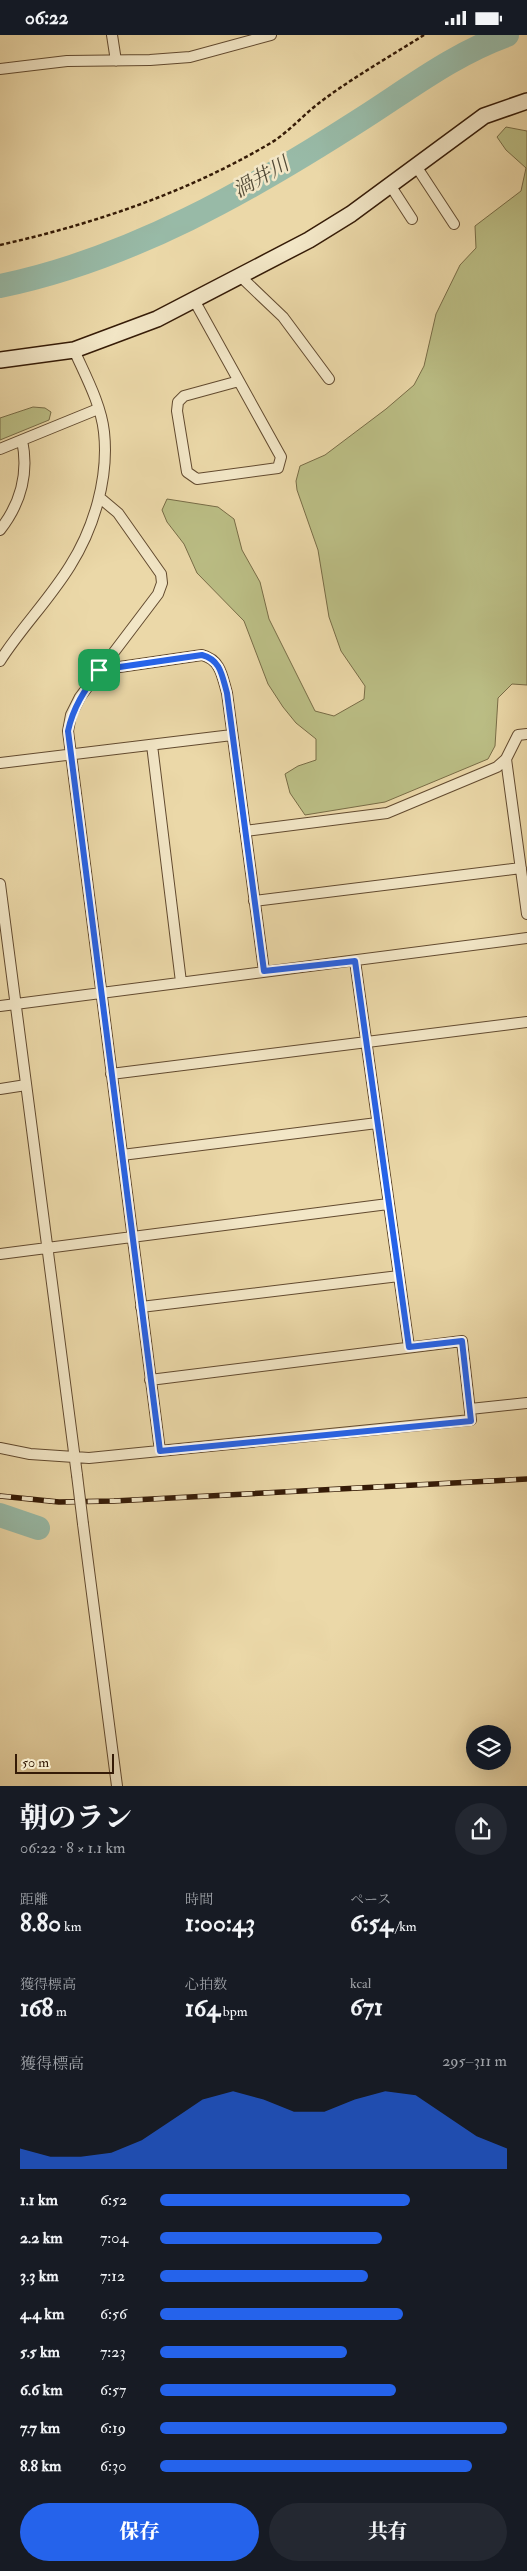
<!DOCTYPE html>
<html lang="ja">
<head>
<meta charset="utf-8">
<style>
	:root { --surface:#171b24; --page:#242831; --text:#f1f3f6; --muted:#9ea1a6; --accent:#2563eb }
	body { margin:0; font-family:"IM FELL Double Pica","Noto Serif JP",serif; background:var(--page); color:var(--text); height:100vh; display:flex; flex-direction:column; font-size:19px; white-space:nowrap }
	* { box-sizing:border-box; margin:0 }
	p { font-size:16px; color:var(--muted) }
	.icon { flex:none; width:28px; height:28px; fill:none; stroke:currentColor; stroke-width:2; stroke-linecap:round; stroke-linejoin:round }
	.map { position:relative; height:1751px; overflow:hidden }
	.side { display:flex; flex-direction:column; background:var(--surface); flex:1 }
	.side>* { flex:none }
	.fabs { position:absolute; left:466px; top:1690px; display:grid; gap:10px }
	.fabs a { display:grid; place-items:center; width:45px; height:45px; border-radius:50%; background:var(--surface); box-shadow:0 5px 20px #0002; font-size:25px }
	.scale { position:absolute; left:15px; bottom:12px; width:99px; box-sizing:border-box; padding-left:5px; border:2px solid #351b07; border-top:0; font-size:14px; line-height:18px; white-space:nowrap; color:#351b07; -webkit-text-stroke:4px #f2e6c6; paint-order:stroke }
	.pin { position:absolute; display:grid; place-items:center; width:42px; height:42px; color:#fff; margin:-21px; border-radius:10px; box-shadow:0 2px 8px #0006 }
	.round { display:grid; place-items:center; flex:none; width:52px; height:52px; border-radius:26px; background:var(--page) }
	.overview { display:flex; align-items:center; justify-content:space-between; height:85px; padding:0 20px }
	h1 { font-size:28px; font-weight:800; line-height:38px }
	.metrics { display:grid; grid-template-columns:repeat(3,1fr); gap:8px; height:85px; padding:5px 20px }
	.metrics div { display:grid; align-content:center }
	.metrics b { font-size:25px; font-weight:800 }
	.metrics small { font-size:14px; font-weight:400 }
	.metrics p { font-size:14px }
	.chart { height:140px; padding:10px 20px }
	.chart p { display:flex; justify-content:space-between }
	.chart svg { width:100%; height:90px; margin-top:5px; fill:var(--accent); opacity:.7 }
	.cta { display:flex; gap:10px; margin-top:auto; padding:10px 20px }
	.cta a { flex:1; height:58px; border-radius:30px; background:var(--accent); color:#fff; font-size:20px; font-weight:800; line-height:58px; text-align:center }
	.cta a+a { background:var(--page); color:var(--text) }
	ul { padding:0 20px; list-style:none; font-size:16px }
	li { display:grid; grid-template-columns:80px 60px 1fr; align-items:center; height:38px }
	li i { height:12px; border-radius:6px; background:var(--accent) }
	.status { display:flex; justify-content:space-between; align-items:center; height:35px; padding:0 25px; background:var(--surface); direction:ltr }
	.status svg { height:14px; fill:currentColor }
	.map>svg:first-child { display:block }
	.green { fill:#bbbe85; stroke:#786c46 }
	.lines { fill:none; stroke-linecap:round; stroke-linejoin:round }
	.river { stroke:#98baa7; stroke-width:24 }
	.street-casing { stroke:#624a2f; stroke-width:12 }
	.secondary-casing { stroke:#351b07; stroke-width:18 }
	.path { stroke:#351b07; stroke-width:2.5; stroke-dasharray:4 2.5; stroke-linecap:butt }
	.street { stroke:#f2e6c6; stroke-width:10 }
	.secondary { stroke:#f2e6c6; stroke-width:15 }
	.rail-casing { stroke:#351b07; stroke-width:5.5 }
	.rail { stroke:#f2e6c6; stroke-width:4; stroke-dasharray:11; stroke-linecap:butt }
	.street-bridge-casing { stroke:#624a2f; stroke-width:12; stroke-linecap:butt }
	.street-bridge { stroke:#f2e6c6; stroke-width:10 }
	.route-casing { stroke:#fff; stroke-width:10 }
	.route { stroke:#2563eb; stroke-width:6 }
	.labels { text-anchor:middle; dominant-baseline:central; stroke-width:5; stroke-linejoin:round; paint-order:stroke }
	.water-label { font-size:20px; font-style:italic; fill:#534b37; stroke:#f2e6c6 }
</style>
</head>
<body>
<div class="status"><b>06:22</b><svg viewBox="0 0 49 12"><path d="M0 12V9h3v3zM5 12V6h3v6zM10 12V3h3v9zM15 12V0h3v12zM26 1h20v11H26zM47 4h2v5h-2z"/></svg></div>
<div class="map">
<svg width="527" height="1751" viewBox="0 0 527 1751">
	<rect width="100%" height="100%" fill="#ebd8a8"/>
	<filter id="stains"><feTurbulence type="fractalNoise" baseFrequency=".004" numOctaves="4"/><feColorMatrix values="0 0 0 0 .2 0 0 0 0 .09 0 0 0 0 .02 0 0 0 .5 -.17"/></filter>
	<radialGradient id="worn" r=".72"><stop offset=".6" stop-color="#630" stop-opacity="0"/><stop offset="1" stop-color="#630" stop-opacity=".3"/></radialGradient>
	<path class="green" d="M506,92l21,4v554l-15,-1 -14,14 -3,48 -7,13 -103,43 -80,13 -15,-22 -5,-19 13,-8 18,-6v-21l-20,-16 -13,-16 -15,-23 -24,-63 -47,-48 -13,-29 -17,-22 -5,-12 5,-11 51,8 16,12 8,31 18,32 9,37 46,92 19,5 30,-17 1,-13 -24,-35 -12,-34 -11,-67 -21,-60 -1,-9 4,-15 25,-11 61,-46 28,-24 10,-19 12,-52 24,-49 16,-17 -1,-22 46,-35 5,-23 -20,-18 -9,-13z
		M33,372l12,1 6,4 -2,8 -49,20v-22z"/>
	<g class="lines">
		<path class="river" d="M0,251c131,-27 251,-96 363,-168 47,-30 91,-64 144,-83
			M0,1480l38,13"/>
		<g class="street-casing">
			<path id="street" d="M112,0l4,26
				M0,34l67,-8 83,-1 40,-3 81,-22
				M416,131l38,58
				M390,150l22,34
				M240,241l43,41 46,62
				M194,265l87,157 -3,11 -81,11 -10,-7 -10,-61 1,-9 6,-6 55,-15
				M0,414l98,-40
				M99,462l19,16 43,61 1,9 -4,11 -78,103 -9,18 -3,16 92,720
				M0,495c21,-27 29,-57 22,-90
				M0,626c21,-33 49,-61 70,-95 24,-38 39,-88 34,-134 -3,-28 -19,-57 -30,-82
				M99,635l103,-15c19,5 20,21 25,38l37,278
				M152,710l29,237
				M506,724l21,155
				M0,728l232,-28
				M245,796l142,-18 110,-46 9,-8 12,-24 9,-1
				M0,849l77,591
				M254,866l267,-33
				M355,926l54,386
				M0,971l527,-68
				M111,1039l416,-52
				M0,1054l26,-4
				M122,1120l255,-32
				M0,1219l388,-50
				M141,1272l258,-31
				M470,1374l57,-6
				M0,1413l30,6 59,4 382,-38 -9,-79 -312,39
				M83,1489l34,262"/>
		</g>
		<g class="secondary-casing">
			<path id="secondary" d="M0,325l74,-10 83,-31 152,-79 42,-26 133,-98 43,-15"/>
		</g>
		<path class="path" d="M0,210c93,-21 186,-52 269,-101 19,-11 33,-28 50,-41 33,-25 70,-46 105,-68"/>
		<use href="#street" class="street"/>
		<use href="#secondary" class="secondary"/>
		<g class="rail-casing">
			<path id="rail" d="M0,1461l59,6 55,-1 413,-22"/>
		</g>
		<use href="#rail" class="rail"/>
		<g class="street-bridge-casing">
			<path id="street-bridge" d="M77,1440l6,49"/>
		</g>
		<use href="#street-bridge" class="street-bridge"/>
	</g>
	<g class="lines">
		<g class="route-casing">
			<path id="route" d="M202,620c19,5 20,21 25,38l37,278 91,-10 54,386 53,-6 9,80 -311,30 -92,-720c5,-24 17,-41 31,-61z"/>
		</g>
		<use href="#route" class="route"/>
	</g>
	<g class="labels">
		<g class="water-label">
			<text transform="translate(261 142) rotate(-30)">渦井川</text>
		</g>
	</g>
	<rect width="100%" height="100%" filter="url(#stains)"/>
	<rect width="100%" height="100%" fill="url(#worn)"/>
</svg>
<div class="fabs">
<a><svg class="icon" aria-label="layers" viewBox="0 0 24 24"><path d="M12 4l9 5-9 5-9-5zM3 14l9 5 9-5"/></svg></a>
</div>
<div class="scale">50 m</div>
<div class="pin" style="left:99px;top:635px;background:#1e9e55"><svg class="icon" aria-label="arrive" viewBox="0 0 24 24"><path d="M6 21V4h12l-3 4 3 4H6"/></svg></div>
</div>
<section class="side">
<div class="overview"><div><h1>朝のラン</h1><p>06:22 · 8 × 1.1 km</p></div><a class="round"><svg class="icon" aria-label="share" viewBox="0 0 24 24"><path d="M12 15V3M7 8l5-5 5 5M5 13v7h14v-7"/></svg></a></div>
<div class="metrics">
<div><p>距離</p><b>8.80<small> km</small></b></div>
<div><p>時間</p><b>1:00:43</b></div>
<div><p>ペース</p><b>6:54<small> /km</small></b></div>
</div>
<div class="metrics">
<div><p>獲得標高</p><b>168<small> m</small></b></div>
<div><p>心拍数</p><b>164<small> bpm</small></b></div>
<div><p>kcal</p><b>671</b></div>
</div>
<div class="chart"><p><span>獲得標高</span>295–311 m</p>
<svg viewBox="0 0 160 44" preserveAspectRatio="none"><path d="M0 44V34L10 38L20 38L30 36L40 30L50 20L60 10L70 6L80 10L90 16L100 16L110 10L120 6L130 8L140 18L150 28L160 34V44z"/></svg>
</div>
<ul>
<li><b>1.1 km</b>6:52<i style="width:72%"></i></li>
<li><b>2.2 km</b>7:04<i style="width:64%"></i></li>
<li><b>3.3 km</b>7:12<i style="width:60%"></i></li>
<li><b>4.4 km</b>6:56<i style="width:70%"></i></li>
<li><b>5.5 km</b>7:23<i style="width:54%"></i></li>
<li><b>6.6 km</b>6:57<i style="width:68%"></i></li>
<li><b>7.7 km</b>6:19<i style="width:100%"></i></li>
<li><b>8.8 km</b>6:30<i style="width:90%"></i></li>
</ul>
<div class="cta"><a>保存</a><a>共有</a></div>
</section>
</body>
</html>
